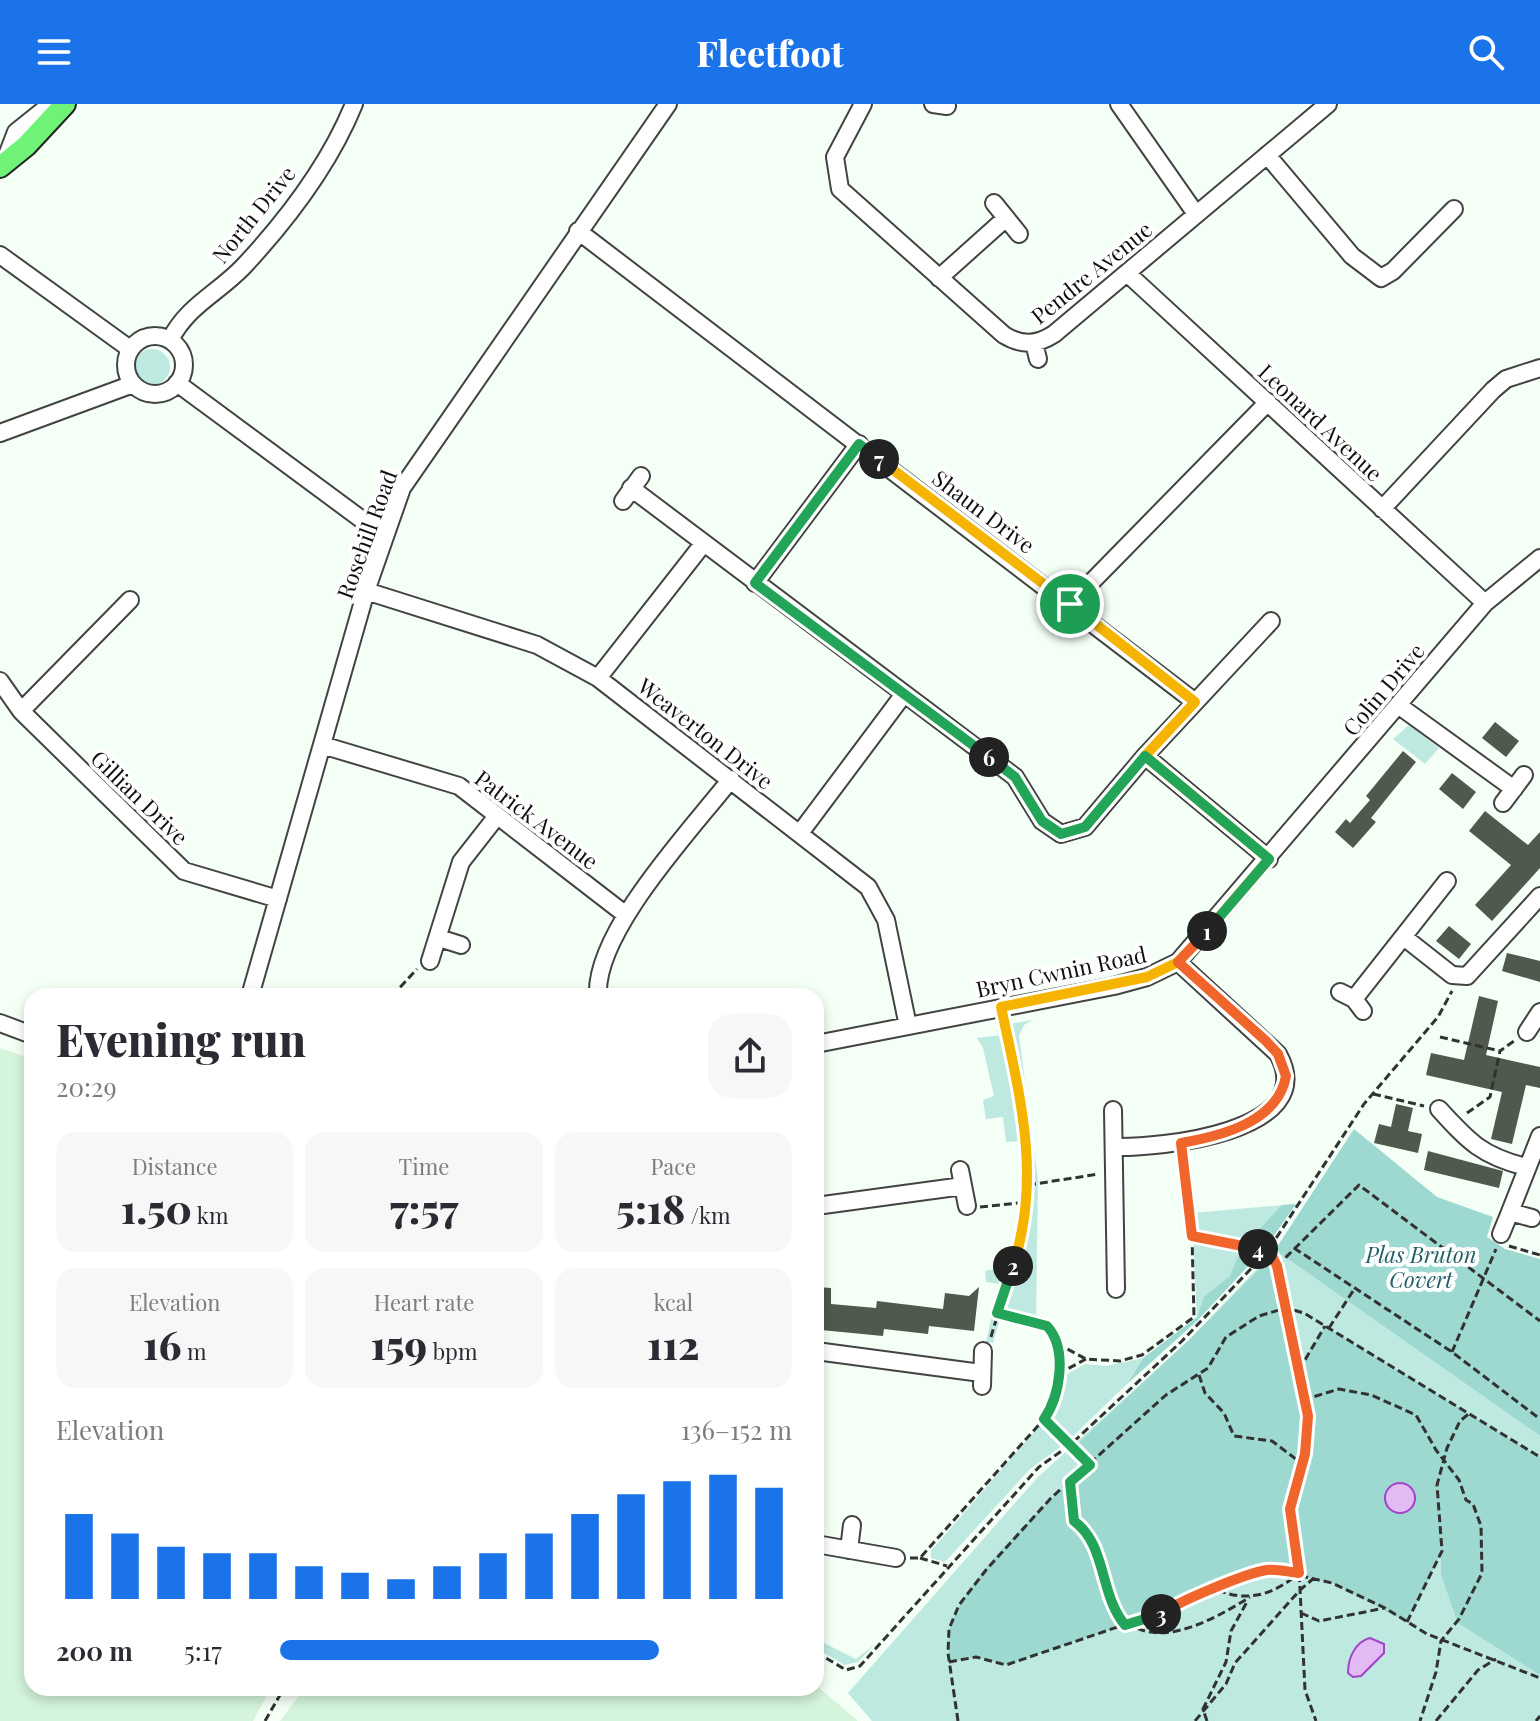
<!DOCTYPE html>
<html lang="en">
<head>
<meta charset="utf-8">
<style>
	:root { --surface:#fff; --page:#f7f7f7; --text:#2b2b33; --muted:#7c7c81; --accent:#1a73e8 }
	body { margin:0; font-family:"Playfair Display",serif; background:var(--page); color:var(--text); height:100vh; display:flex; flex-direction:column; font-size:30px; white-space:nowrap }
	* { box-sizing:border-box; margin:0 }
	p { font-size:26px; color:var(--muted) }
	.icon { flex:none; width:44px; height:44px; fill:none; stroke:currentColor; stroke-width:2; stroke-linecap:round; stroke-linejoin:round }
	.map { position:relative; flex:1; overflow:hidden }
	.panel { position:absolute; left:24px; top:884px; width:800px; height:708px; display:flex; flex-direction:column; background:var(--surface); border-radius:24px; box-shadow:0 4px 12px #0003 }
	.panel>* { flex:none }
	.pin { position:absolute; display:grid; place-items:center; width:68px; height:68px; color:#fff; margin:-34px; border:4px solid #fff; border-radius:50%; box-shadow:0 2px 8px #0007 }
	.km { position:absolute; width:40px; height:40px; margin:-20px; border-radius:50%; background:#222; color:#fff; font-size:22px; line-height:40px; text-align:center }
	.round { display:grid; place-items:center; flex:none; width:84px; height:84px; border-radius:24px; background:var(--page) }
	.headline { display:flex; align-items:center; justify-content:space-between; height:136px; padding:0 32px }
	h1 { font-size:44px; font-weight:800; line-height:60px }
	.metrics { display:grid; grid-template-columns:repeat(3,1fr); gap:12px; height:136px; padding:8px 32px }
	.metrics div { display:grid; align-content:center; border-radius:20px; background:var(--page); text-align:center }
	.metrics b { font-size:40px; font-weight:800 }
	.metrics small { font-size:22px; font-weight:400 }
	.metrics p { font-size:22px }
	.chart { height:224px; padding:16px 32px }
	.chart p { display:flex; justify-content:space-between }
	.chart svg { width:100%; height:144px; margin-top:8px; stroke:var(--accent); stroke-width:6 }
	ul { padding:0 32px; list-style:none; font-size:26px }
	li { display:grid; grid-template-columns:128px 96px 1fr; align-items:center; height:60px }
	li i { height:20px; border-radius:10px; background:var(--accent) }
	header { display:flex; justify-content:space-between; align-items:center; height:104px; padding:0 32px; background:var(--accent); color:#fff; font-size:36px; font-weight:800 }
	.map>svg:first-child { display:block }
	.farmland { fill:#d4f4db }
	.green { fill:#bde9e0 }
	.forest { fill:#9dd9d0 }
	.water { fill:#e2baf4; stroke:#a243c9; stroke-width:2 }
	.building { fill:#50594d }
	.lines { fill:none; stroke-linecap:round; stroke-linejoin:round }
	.minor-casing { stroke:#434343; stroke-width:20 }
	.major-casing { stroke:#212121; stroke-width:24 }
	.path { stroke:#323232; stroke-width:3; stroke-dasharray:8 4; stroke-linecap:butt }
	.minor { stroke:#fff; stroke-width:16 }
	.major { stroke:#6ff377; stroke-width:20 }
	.split-1-casing { stroke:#fff; stroke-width:16 }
	.split-2-casing { stroke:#fff; stroke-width:16 }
	.split-3-casing { stroke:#fff; stroke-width:16 }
	.split-4-casing { stroke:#fff; stroke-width:16 }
	.split-5-casing { stroke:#fff; stroke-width:16 }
	.split-6-casing { stroke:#fff; stroke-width:16 }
	.split-7-casing { stroke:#fff; stroke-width:16 }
	.split-8-casing { stroke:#fff; stroke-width:16 }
	.split-1 { stroke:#f5b400; stroke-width:10 }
	.split-2 { stroke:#f5b400; stroke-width:10 }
	.split-3 { stroke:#22a559; stroke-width:10 }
	.split-4 { stroke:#f0652b; stroke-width:10 }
	.split-5 { stroke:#f0652b; stroke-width:10 }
	.split-6 { stroke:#22a559; stroke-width:10 }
	.split-7 { stroke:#22a559; stroke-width:10 }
	.split-8 { stroke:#f5b400; stroke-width:10 }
	.labels { text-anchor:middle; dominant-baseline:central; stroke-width:8; stroke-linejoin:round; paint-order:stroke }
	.street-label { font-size:22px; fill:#101010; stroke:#fff }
	.park-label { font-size:22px; font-style:italic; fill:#216067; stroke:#fff }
</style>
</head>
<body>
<header><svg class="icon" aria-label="menu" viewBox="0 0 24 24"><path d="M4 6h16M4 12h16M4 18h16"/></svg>Fleetfoot<svg class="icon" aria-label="search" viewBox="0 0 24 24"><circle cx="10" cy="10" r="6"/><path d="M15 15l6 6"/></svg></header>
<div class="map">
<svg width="1540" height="1617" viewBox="0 0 1540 1617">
	<rect width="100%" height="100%" fill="#f4fff5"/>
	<path class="farmland" d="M0,944l32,11v67l-7,14 7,3v545h239l-18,33h-253z
		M816,1581l42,36h-578l25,-33h511z"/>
	<path class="green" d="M134 263a18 18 0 1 1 36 0a18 18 0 1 1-36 0Z
		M1409,621l30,23 -14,16 -32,-25z
		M1033,916l-9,5 -5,11 19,144 -2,140 -34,-8 -9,31 -7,-1 13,-58 -13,-2 -1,-11 22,-5c19,-51 20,-72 15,-125l-16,1 -3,-25 -17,2 -3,-19 11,-4 -11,-48 -6,-10 33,-4 -1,-10z
		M1296,1100l-31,44 -68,73 -5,-108z
		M1275,1146l265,186v285h-668l-24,-28 189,-215 153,-139z
		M1143,1254l-16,26 -60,58 -37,27 -85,93 -14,-4v-7l128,-148 3,-26 23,-13 21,2z
		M816,1535l40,20 19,-15 -17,18 -14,3 -28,-17z"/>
	<path class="forest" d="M1354,1025l83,68 56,20 -6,20 18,12 35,10v177l-265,-186z
		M1296,1100l-31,44 -13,-4 6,-13 24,-26z
		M1248,1145l13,3 -64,69 -70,63 16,-26 54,-41 7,-20 26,-21 8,-19z
		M1272,1152l27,113 26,-43 215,131v218l-82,-52 -17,-48v-21l-34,68 -75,-39 -61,-14 -88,30 -26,18 -13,1 -138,47 -30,-8 -27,5c0,-12 -2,-26 2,-37 17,-51 97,-124 138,-160l-16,-17 117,-109z"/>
	<path class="water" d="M1385 1394a15 15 0 1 1 30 0a15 15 0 1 1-30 0Z
		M1370,1534l14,6v9l-23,23 -8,1 -5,-4c0,-15 7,-31 22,-35z"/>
	<path class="building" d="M1495,618l24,19 -13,16 -24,-19z
		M1403,647l13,11 -45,56 5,4 -23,26 -18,-16 11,-13 4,4 20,-23 -4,-4z
		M1452,669l24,19 -13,17 -24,-20z
		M1485,707l43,34 12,-13v36l-48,53 -17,-16 36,-40 -42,-34z
		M1449,822l22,18 -12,15 -23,-18z
		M1507,849l33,8v21l-38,-11z
		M1479,892l19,5 -12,54 54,12v21l-14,-3 -14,59 -21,-5 11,-47 -76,-17 5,-22 33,7z
		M1396,1000l17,4 -5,23 14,3 -4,19 -44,-10 5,-19 12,3z
		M1428,1047l75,20 -4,17 -75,-18z
		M816,1183l15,1v16l45,4 1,-7 66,8 2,-16 24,3 10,-9 -5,44 -45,-5 -1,8 -44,-5 -1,7 -62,-6v-4h-5z"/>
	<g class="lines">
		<g class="minor-casing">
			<path id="minor" d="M863,0l-28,53 5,32 164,146c18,11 33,10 50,-1l274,-230
				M933,0l14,2
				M1119,0l77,110
				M1267,51l85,101 29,22 12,-7 61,-62
				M4,59l12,-31 35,-28
				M994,99l25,31
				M578,127l617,471
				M0,151l130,94
				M1128,170l357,329
				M939,174l67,-60
				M126 261a29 29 0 1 1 58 0a29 29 0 1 1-58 0Z
				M170,236c18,-35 47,-46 73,-73 43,-46 87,-104 111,-163
				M1034,239l4,16
				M177,279l207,153
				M0,329l133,-49
				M631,384l384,289 27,44 19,13 24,-7 60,-71 126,-135
				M623,397l18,-25
				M1382,405l111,-119 13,-11 34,-11
				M755,479l104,-139
				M366,487l171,54 61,33 270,209 18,33 22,106
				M1070,500l198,-202
				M598,574l105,-134
				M0,577l21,30 163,160 94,28
				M1398,601l116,84
				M21,607l109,-111
				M322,641l137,41 167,129
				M1145,652l124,103
				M1503,699l21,-28
				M800,729l104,-139
				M439,834l22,7
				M1405,834l47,37 15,1 73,-80
				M430,857l31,-99 36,-46
				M1340,888l14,7 9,12
				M250,892l116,-405 36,-103 266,-384
				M598,892c-4,-64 94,-167 133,-217
				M1354,895l93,-118
				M0,919l32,12
				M1527,928l13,-20
				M816,940l298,-58 33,-9 31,-15 307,-359 55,-45
				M1439,1005c30,33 43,47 87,58
				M1113,1006l3,179
				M1114,1043c44,1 208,-14 164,-93l-100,-92
				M960,1066l7,36
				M816,1102l147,-20
				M1532,1114l-22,-6 30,-76
				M1501,1130l9,-22
				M816,1247l165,22
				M982,1282l1,-35
				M816,1440l80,14
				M849,1446l3,-25"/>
		</g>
		<g class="major-casing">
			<path id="major" d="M0,63l26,-21 39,-42"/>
		</g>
		<path class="path" d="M392,892l25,-27
			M1440,933l60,14
			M1373,990l51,12
			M1467,1009l23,-16 10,-46 14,-10
			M1028,1081l71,-11
			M980,1103l48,-5
			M1192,1132l72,14 13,16 31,150 -3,38 -15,55 9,60 6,121 11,31
			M1509,1142l31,9
			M1294,1144l158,104 88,67
			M1277,1162l82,-81 181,136
			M997,1209l50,13 9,17 30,16 34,2 22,-6 52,-38 -2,-81 -10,-81
			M1329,1224l24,-37
			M991,1233c10,-37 28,-74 35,-112 11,-65 -8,-136 -21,-201
			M1452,1248l44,-103
			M1299,1266l26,-44
			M1058,1270l28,-15
			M1199,1271l6,18 19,20 10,23 38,5 29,22
			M1303,1296l36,-11 32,6 45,20 20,35 23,30 7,20 7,4 8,22 1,47 -23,46 -18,22 -5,31 -16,49
			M1044,1315l46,46
			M1070,1378l4,39c23,18 22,39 30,65 26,77 95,43 146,11
			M910,1454h10l124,-139 12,-20v-56
			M920,1454l27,8
			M1218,1486c30,13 57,4 81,-17
			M1301,1509l18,8 66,-13
			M1407,1518l35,-71 -5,-66 10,-37 13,-27 11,-9
			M816,1548l30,18 14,-4 179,-199 31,-22 112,-104 85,-89 97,-148 74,-87 14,-26
			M949,1558l27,-5 30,8 138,-47 13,-1 25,-18 89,-30 61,14 53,25 42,26 113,44
			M265,1617l19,-33
			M958,1617l-10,-68 1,-24 10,-24 27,-35 65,-72 115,-103 42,-27 18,-31 33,-21 27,-8 18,5 236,144
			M1195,1617l31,-37 9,-21 65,-73 14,-12
			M1207,1617l-4,-12 23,-47 5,-31 17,-31
			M1436,1617l42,-51 18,-11
			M1536,1617l4,-5"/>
		<use href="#minor" class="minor"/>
		<use href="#major" class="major"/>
	</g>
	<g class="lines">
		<g class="split-1-casing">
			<path id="split-1" d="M1070,500l125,98 -50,54 124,103 -62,72"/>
		</g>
		<g class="split-2-casing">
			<path id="split-2" d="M1013,1162c29,-89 7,-170 -12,-259l146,-30 31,-15 29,-31"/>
		</g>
		<g class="split-3-casing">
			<path id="split-3" d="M1013,1162l-16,47 50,13c21,23 13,70 -3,93l46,46 -20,17 4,39c33,24 25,73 51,104l36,-11"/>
		</g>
		<g class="split-4-casing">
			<path id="split-4" d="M1161,1510c16,-12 85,-41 106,-44 10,-1 22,2 32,3l-9,-64 15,-55 3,-38 -31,-150 -5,-10 -14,-7"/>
		</g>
		<g class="split-5-casing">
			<path id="split-5" d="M1203,832l-25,26 88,79 12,13 8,22c-8,46 -65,60 -105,67l11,93 66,13"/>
		</g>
		<g class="split-6-casing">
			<path id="split-6" d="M989,653l26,20 27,44 19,13 24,-7 60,-71 124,103 -66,77"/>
		</g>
		<g class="split-7-casing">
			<path id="split-7" d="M879,355l-20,-15 -104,139 234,174"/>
		</g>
		<g class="split-8-casing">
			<path id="split-8" d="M879,355l191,145"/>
		</g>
		<use href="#split-1" class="split-1"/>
		<use href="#split-2" class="split-2"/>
		<use href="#split-3" class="split-3"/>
		<use href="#split-4" class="split-4"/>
		<use href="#split-5" class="split-5"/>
		<use href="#split-6" class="split-6"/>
		<use href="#split-7" class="split-7"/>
		<use href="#split-8" class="split-8"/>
	</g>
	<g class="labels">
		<g class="street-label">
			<text transform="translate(253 110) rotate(-51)">North Drive</text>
			<text transform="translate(1091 168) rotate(-39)">Pendre Avenue</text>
			<text transform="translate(1321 318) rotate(43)">Leonard Avenue</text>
			<text transform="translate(984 407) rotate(37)">Shaun Drive</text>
			<text transform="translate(366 430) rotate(-70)">Rosehill Road</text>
			<text transform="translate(1383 585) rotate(-50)">Colin Drive</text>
			<text transform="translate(706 629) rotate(38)">Weaverton Drive</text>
			<text transform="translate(140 693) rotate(44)">Gillian Drive</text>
			<text transform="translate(537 715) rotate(37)">Patrick Avenue</text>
			<text transform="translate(1061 867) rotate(-12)">Bryn Cwnin Road</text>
		</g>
		<g class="park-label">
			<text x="1421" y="1150">Plas Bruton<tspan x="1421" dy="25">Covert</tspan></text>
		</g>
	</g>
</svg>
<div class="pin" style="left:1070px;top:500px;background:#1e9e55"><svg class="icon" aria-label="arrive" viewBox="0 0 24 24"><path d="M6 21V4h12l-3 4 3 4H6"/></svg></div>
<b class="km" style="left:1207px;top:827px">1</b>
<b class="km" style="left:1013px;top:1162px">2</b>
<b class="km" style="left:1161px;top:1510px">3</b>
<b class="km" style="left:1258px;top:1145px">4</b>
<b class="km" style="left:989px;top:653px">6</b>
<b class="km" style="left:879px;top:355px">7</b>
<section class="panel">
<div class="headline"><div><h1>Evening run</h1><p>20:29</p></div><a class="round"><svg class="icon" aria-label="share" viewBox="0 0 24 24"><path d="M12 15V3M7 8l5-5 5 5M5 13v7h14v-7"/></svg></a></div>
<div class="metrics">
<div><p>Distance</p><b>1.50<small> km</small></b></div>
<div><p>Time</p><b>7:57</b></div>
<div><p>Pace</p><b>5:18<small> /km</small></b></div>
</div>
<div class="metrics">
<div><p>Elevation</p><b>16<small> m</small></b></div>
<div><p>Heart rate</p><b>159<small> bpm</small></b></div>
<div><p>kcal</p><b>112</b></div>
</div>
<div class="chart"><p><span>Elevation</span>136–152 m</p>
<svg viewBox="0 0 160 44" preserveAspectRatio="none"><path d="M5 44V18M15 44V24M25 44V28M35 44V30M45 44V30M55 44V34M65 44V36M75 44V38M85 44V34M95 44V30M105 44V24M115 44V18M125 44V12M135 44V8M145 44V6M155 44V10"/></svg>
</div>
<ul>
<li><b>200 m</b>5:17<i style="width:74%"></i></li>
</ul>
</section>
</div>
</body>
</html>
